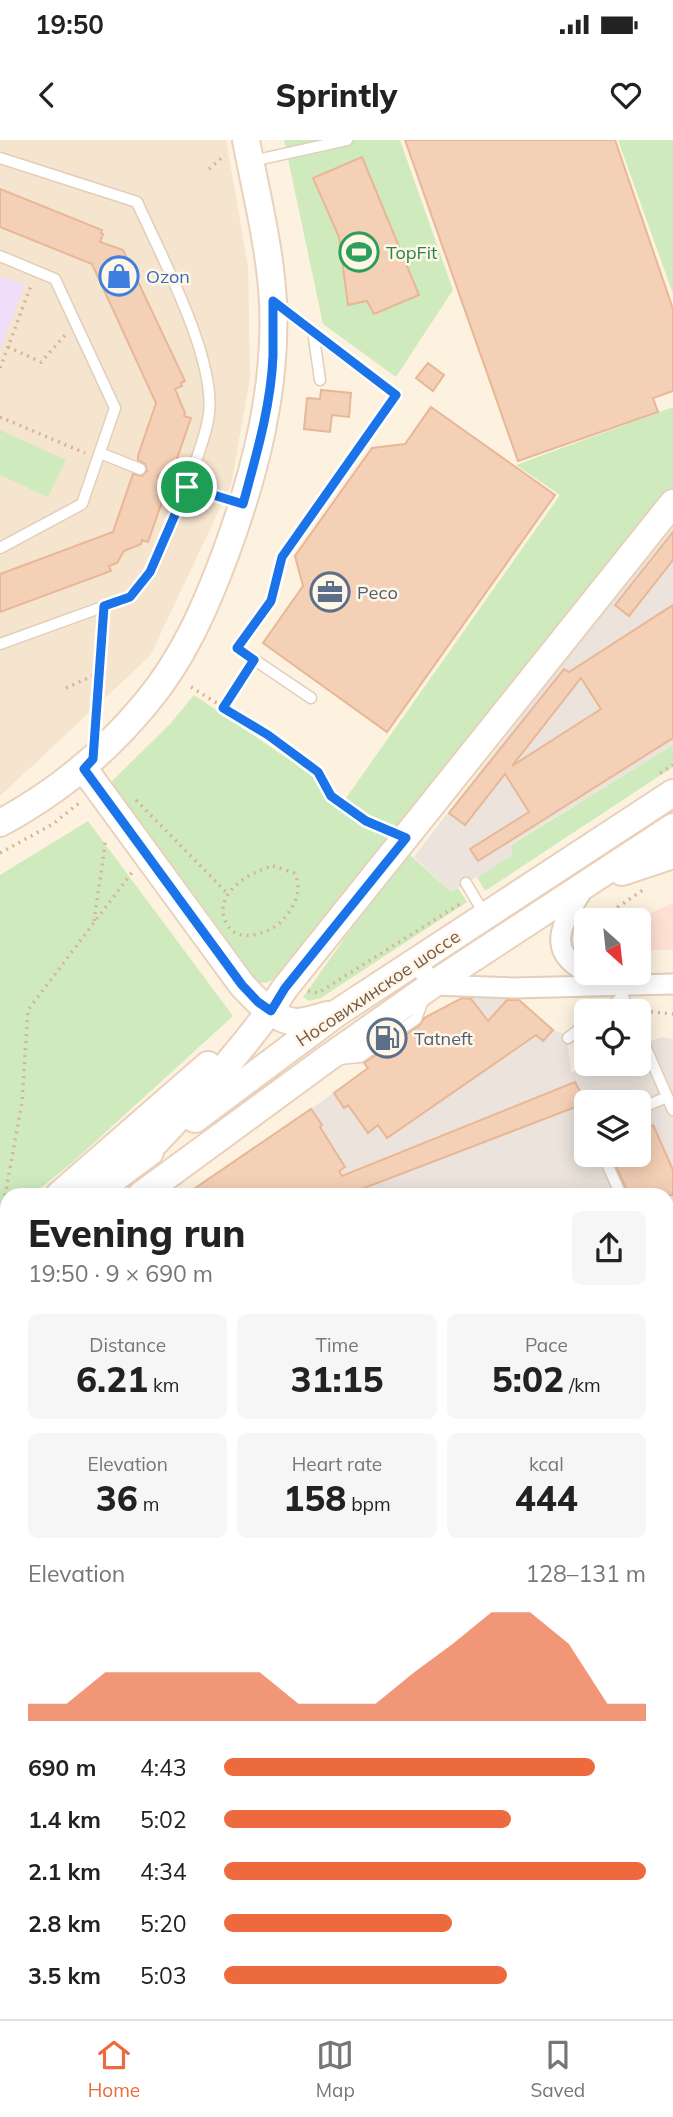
<!DOCTYPE html>
<html lang="en">
<head>
<meta charset="utf-8">
<style>
	:root { --surface:#fff; --page:#f6f6f6; --text:#222; --muted:#767676; --line:#e0e0e0; --accent:#ed6a3f }
	body { margin:0; font-family:Mulish,sans-serif; background:var(--page); color:var(--text); height:100vh; display:flex; flex-direction:column; font-size:26px; white-space:nowrap }
	* { box-sizing:border-box; margin:0 }
	p { font-size:23px; color:var(--muted) }
	.icon { flex:none; width:38px; height:38px; fill:none; stroke:currentColor; stroke-width:2; stroke-linecap:round; stroke-linejoin:round }
	.map { position:relative; flex:1; overflow:hidden }
	.drawer { position:absolute; left:0px; top:1048px; width:674px; height:831px; display:flex; flex-direction:column; background:var(--surface); border-radius:21px 21px 0 0; box-shadow:0 4px 18px #0003 }
	.drawer>* { flex:none }
	.needle { width:46px; rotate:153deg }
	.tools { position:absolute; left:574px; top:768px; display:grid; gap:14px }
	.tools a { display:grid; place-items:center; width:77px; height:77px; border-radius:10px; background:var(--surface); box-shadow:0 4px 18px #0003; font-size:35px }
	.pin { position:absolute; display:grid; place-items:center; width:60px; height:60px; color:#fff; margin:-30px; border:4px solid #fff; border-radius:50%; box-shadow:0 2px 7px #0007 }
	.round { display:grid; place-items:center; flex:none; width:74px; height:74px; border-radius:10px; background:var(--page) }
	.head { display:flex; align-items:center; justify-content:space-between; height:119px; padding:0 28px }
	h1 { font-size:38px; font-weight:800; line-height:52px }
	.stats { display:grid; grid-template-columns:repeat(3,1fr); gap:10px; height:119px; padding:7px 28px }
	.stats div { display:grid; align-content:center; border-radius:10px; background:var(--page); text-align:center }
	.stats b { font-size:35px; font-weight:800 }
	.stats small { font-size:19px; font-weight:400 }
	.stats p { font-size:19px }
	.chart { height:196px; padding:14px 28px }
	.chart p { display:flex; justify-content:space-between }
	.chart svg { width:100%; height:126px; margin-top:7px; fill:var(--accent); opacity:.7 }
	ul { padding:0 28px; list-style:none; font-size:23px }
	li { display:grid; grid-template-columns:112px 84px 1fr; align-items:center; height:52px }
	li i { height:18px; border-radius:9px; background:var(--accent) }
	.status { display:flex; justify-content:space-between; align-items:center; height:49px; padding:0 35px; background:var(--surface); direction:ltr }
	.status svg { height:19px; fill:currentColor }
	header { display:flex; justify-content:space-between; align-items:center; height:91px; padding:0 28px; background:var(--surface); font-size:32px; font-weight:800 }
	.tab-bar { display:flex; justify-content:space-around; align-items:center; height:98px; border-top:2px solid var(--line); background:var(--surface); font-size:19px; color:var(--muted) }
	.tab-bar a { display:grid; justify-items:center; gap:4px }
	.tab-bar .on { color:var(--accent) }
	.map>svg:first-child { display:block }
	.residential { fill:#f5e4ce }
	.commercial { fill:#fee1d3 }
	.industrial { fill:#ebe3dc; fill-rule:evenodd }
	.education { fill:#efddf9 }
	.green { fill:#cfebbe }
	.building { fill:#f4d0b6; stroke:#e7b796; stroke-width:2; fill-rule:evenodd }
	.lines { fill:none; stroke-linecap:round; stroke-linejoin:round }
	.lane-casing { stroke:#e1cebb; stroke-width:13 }
	.street-casing { stroke:#e1cebb; stroke-width:23 }
	.secondary-casing { stroke:#e9d1bb; stroke-width:30 }
	.path { stroke:#d8b39a; stroke-width:3.5; stroke-dasharray:2 5; stroke-linecap:butt }
	.lane { stroke:#fff; stroke-width:10 }
	.street { stroke:#fff; stroke-width:19 }
	.secondary { stroke:#fff; stroke-width:26 }
	.route-casing { stroke:#fff; stroke-width:14 }
	.route { stroke:#1a73e8; stroke-width:9 }
	.labels { text-anchor:middle; dominant-baseline:central; stroke-width:5; stroke-linejoin:round; paint-order:stroke }
	.leisure-label { font-size:18px; fill:#27864d; stroke:#fff6e7; text-anchor:start }
	.shop-label { font-size:18px; fill:#366cbe; stroke:#fff6e7; text-anchor:start }
	.service-label { font-size:18px; fill:#4e5e75; stroke:#fff6e7; text-anchor:start }
	.street-label { font-size:18px; fill:#745846; stroke:#fff6e7 }
</style>
</head>
<body>
<div class="status"><b>19:50</b><svg viewBox="0 0 49 12"><path d="M0 12V9h3v3zM5 12V6h3v6zM10 12V3h3v9zM15 12V0h3v12zM26 1h20v11H26zM47 4h2v5h-2z"/></svg></div>
<header><svg class="icon" aria-label="back" viewBox="0 0 24 24"><path d="M15 5l-7 7 7 7"/></svg>Sprintly<svg class="icon" aria-label="heart" viewBox="0 0 24 24"><path d="M12 20l-8-8c-3-5 5-10 8-4 3-6 11-1 8 4z"/></svg></header>
<div class="map">
<svg width="673" height="1879" viewBox="0 0 673 1879">
	<rect width="100%" height="100%" fill="#fdf2e0"/>
	<path class="residential" d="M0,0h226l22,126 2,112 -19,107 -81,171 -150,140z
		M673,1222v657h-596l1,-7h589v-648z
		M0,1511h5v368h-5z"/>
	<path class="commercial" d="M673,763v47h-34v-30h-3z
		M7,1199l-2,312h-5v-307z"/>
	<path class="industrial" d="M673,388v217l-162,99 3,11 -63,37 -37,-35 189,-247z
		M512,854l41,36 9,3 11,9 -5,4 3,27 21,-9h47v-19l23,-8 11,2v323l-6,2v-169h-482l126,-86 57,-41 1,2 56,-37 6,-19 38,-18zM586,962h53v53h-53z
		M667,1834l6,3v42h-240l-7,-6 241,-1z"/>
	<path class="education" d="M0,136l25,9 -25,65z"/>
	<path class="green" d="M284,0h116l53,150 -57,87 -73,-53z
		M618,0h55v154z
		M673,267v81l-392,487 -15,8 -11,-1 -143,-188v-13l58,-57 24,-29 152,103 214,-303 -44,-30z
		M0,290l66,30 -18,37 -48,-22z
		M673,605v22l-188,124 -8,-14 36,-22 -2,-10z
		M88,681l145,195 -160,146 -41,33h-25v21l-7,6v-347z
		M409,714l42,38 7,-4 9,14 -146,96 -12,3 -6,-4 61,-86z
		M667,1713l6,5v119l-6,-3z"/>
	<path class="building" d="M405,0h210l58,169v82l-20,7 5,14 -140,49z
		M362,17l57,138 -45,19 -7,-13 -19,4 -9,-68 -26,-59z
		M0,49l102,41 -1,3 2,1 -3,8 23,8 62,131 -4,2 1,3 -7,3 10,24 -1,3 7,2 -19,55 -9,-2 -5,5 2,7 7,4 -19,55 -6,-2 -1,4 -17,7 -7,12 -8,3 2,5 -111,41v-38l113,-42 20,-58 9,2 5,-5 -2,-7 -7,-4v-4l18,-53 -64,-139 -92,-37z
		M428,223l16,12 -11,16 -17,-13z
		M321,250l30,3 -2,24 -17,-2 -2,17 -26,-3 3,-31 13,1z
		M431,267l124,88 -168,237 -124,-89 40,-57 -8,-30 77,-108 33,-4z
		M673,392v28l-44,56 -14,-11z
		M673,465v133l-195,123 -8,-12 59,-37 -24,-38 -40,51 -16,-12 115,-144 5,3zM581,538l20,31 -89,57z
		M462,858l9,1 17,22 19,-21h12l34,30 -10,11 -7,-6 -149,103 -9,-13 -10,8 -20,-28 -4,3 -10,-15 34,-25 -4,-5 56,-38 4,-7z
		M575,942l11,21 -240,92h-161l126,-86 11,16 -2,2 25,40 -6,4 3,5z
		M653,985l20,45v25h-44l-18,-40h28v-23z"/>
	<g class="lines">
		<g class="lane-casing">
			<path id="lane" d="M0,18l137,44c23,52 83,162 71,218 -4,22 -14,45 -21,67l-22,-9
				M252,21l95,-21
				M0,116l55,23 60,129 -33,96 -82,44
				M276,164l120,91 -114,162 -11,44 -34,47 74,50
				M313,191l7,49
				M100,313l40,16
				M0,504l130,-47 21,-25 36,-85 53,16
				M466,743l19,32
				M618,846l12,26
				M604,872l19,-16
				M639,892l34,78
				M568,898l18,-14
				M339,919l21,-2 56,-38 8,-21
				M639,969l28,-12
				M603,1015l18,40
				M667,1137l6,-3
				M667,1158l6,13
				M667,1349l6,-3
				M0,1475l7,1
				M667,1553l6,6
				M0,1621l7,1
				M667,1687l6,-3
				M0,1763h7
				M667,1863l6,6
				M162,1872l4,7
				M283,1872l2,2
				M408,1872l7,7
				M180,1879l6,-7
				M526,1879l7,-7"/>
		</g>
		<g class="street-casing">
			<path id="street" d="M585,746c-19,32 -44,63 1,86
				M417,821l15,24 82,3 159,-4"/>
		</g>
		<g class="secondary-casing">
			<path id="secondary" d="M84,629l158,216c13,14 33,36 54,37 10,0 23,-5 32,-7
				M0,683c56,-30 105,-70 146,-120 37,-44 59,-95 79,-148 30,-81 52,-166 48,-253 -3,-55 -17,-109 -27,-162
				M622,732l51,-17
				M195,979l142,-106 336,-220
				M137,1022c52,-56 107,-110 148,-174l388,-485
				M59,1055l149,-130
				M92,1055l58,-43
				M141,1055l184,-135 107,-75 241,-158
				M0,1124l7,-5
				M0,1160l7,-5
				M54,1879l1,-7"/>
		</g>
		<path class="path" d="M209,29l16,-14
			M8,207l33,15 26,-29
			M0,228l32,-85
			M0,277l85,36
			M191,547l77,48 50,37 13,24 35,25 19,8
			M66,548l33,-15
			M223,567l24,-36
			M96,585l7,-104
			M660,633l13,-8
			M136,660l92,94
			M0,713l53,-29 26,-21
			M273,726l21,7c7,13 4,24 -3,36 -8,13 -19,22 -34,25 -12,3 -22,2 -29,-8 -19,-30 20,-54 45,-60z
			M611,780l7,-13 25,-17
			M94,781l12,-83
			M308,851l10,2 145,-91
			M644,871l29,3
			M0,1083l22,-121 6,-92 105,-139
			M0,1190l7,11
			M0,1236h7
			M667,1240l5,-2 1,2
			M0,1293l7,1
			M6,1607l1,-72
			M0,1689l6,6
			M5,1751l1,-115
			M667,1795l6,2
			M5,1879v-103"/>
		<use href="#lane" class="lane"/>
		<use href="#street" class="street"/>
		<use href="#secondary" class="secondary"/>
	</g>
	<g class="lines">
		<g class="route-casing">
			<path id="route" d="M273,161l123,94 -114,162 -11,44 -34,47 17,12 -31,48 45,27 50,37 13,24 35,25 40,17 -121,150 -14,23 -13,-9 -16,-17 -158,-216 9,-10 11,-153 26,-9 20,-25 37,-85 56,17c13,-48 28,-98 30,-148 0,-18 0,-37 0,-55z"/>
		</g>
		<use href="#route" class="route"/>
	</g>
	<defs>
		<g id="stadium-ring" transform="scale(2.0125)"><circle r="9.5" fill="#fff6e7" stroke="#2e9e5b" stroke-width="1.5"/><path d="M0-5a6.5 5 0 1 0 0 10a6.5 5 0 1 0 0-10ZM-3.5-1.8h7v3.6h-7Z" fill="#2e9e5b"/></g>
		<g id="shop-ring" transform="scale(2.0125)"><circle r="9.5" fill="#fff6e7" stroke="#3f7fe0" stroke-width="1.5"/><path d="M-5-2.5h2.3a2.7 3.5 0 0 1 5.4 0H5L5.5 6h-11ZM-1.5-2.5h3a1.5 2.3 0 0 0-3 0Z" fill="#3f7fe0"/></g>
		<g id="office-ring" transform="scale(2.0125)"><circle r="9.5" fill="#fff6e7" stroke="#5c6f8a" stroke-width="1.5"/><path d="M-6-3h4V-5.5h4V-3h4V5H-6ZM-1-4.5V-3h2v-1.5ZM-6 0V1H6V0Z" fill="#5c6f8a"/></g>
		<g id="fuel-ring" transform="scale(2.0125)"><circle r="9.5" fill="#fff6e7" stroke="#5c6f8a" stroke-width="1.5"/><path d="M-5.5-6h7V0h2V4h1.3V-2.5L3-4.5l.8-.8L6-3V5H2.5V1h-1V6h-7ZM-4.2-4.7v3.2H.2V-4.7Z" fill="#5c6f8a"/></g>
	</defs>
	<g fill-rule="evenodd">
		<use href="#stadium-ring" x="359" y="112"/>
		<use href="#shop-ring" x="119" y="136"/>
		<use href="#office-ring" x="330" y="452"/>
		<use href="#fuel-ring" x="387" y="898"/>
	</g>
	<g class="labels">
		<g class="leisure-label">
			<text x="386" y="112">TopFit</text>
		</g>
		<g class="shop-label">
			<text x="146" y="136">Ozon</text>
		</g>
		<g class="service-label">
			<text x="357" y="452">Ресо</text>
			<text x="414" y="898">Tatneft</text>
		</g>
		<g class="street-label">
			<text transform="translate(378 848) rotate(-34)">Носовихинское шоссе</text>
		</g>
	</g>
</svg>
<div class="tools">
<a><svg class="needle" viewBox="-14 -14 28 28"><path d="M0-13l5 13h-10z" fill="#e53935"/><path d="M0 13l5-13h-10z" fill="#767676"/></svg></a>
<a><svg class="icon" aria-label="locate" viewBox="0 0 24 24"><circle cx="12" cy="12" r="6"/><path d="M12 2v4M12 18v4M2 12h4M18 12h4"/></svg></a>
<a><svg class="icon" aria-label="layers" viewBox="0 0 24 24"><path d="M12 4l9 5-9 5-9-5zM3 14l9 5 9-5"/></svg></a>
</div>
<div class="pin" style="left:187px;top:347px;background:#1e9e55"><svg class="icon" aria-label="arrive" viewBox="0 0 24 24"><path d="M6 21V4h12l-3 4 3 4H6"/></svg></div>
<section class="drawer">
<div class="head"><div><h1>Evening run</h1><p>19:50 · 9 × 690 m</p></div><a class="round"><svg class="icon" aria-label="share" viewBox="0 0 24 24"><path d="M12 15V3M7 8l5-5 5 5M5 13v7h14v-7"/></svg></a></div>
<div class="stats">
<div><p>Distance</p><b>6.21<small> km</small></b></div>
<div><p>Time</p><b>31:15</b></div>
<div><p>Pace</p><b>5:02<small> /km</small></b></div>
</div>
<div class="stats">
<div><p>Elevation</p><b>36<small> m</small></b></div>
<div><p>Heart rate</p><b>158<small> bpm</small></b></div>
<div><p>kcal</p><b>444</b></div>
</div>
<div class="chart"><p><span>Elevation</span>128–131 m</p>
<svg viewBox="0 0 160 44" preserveAspectRatio="none"><path d="M0 44V38L10 38L20 27L30 27L40 27L50 27L60 27L70 38L80 38L90 38L100 27L110 17L120 6L130 6L140 17L150 38L160 38V44z"/></svg>
</div>
<ul>
<li><b>690 m</b>4:43<i style="width:88%"></i></li>
<li><b>1.4 km</b>5:02<i style="width:68%"></i></li>
<li><b>2.1 km</b>4:34<i style="width:100%"></i></li>
<li><b>2.8 km</b>5:20<i style="width:54%"></i></li>
<li><b>3.5 km</b>5:03<i style="width:67%"></i></li>
</ul>
</section>
</div>
<nav class="tab-bar">
<a class="on"><svg class="icon" aria-label="home" viewBox="0 0 24 24"><path d="M3 11l9-7 9 7M6 9v11h12V9"/></svg>Home</a>
<a><svg class="icon" aria-label="map" viewBox="0 0 24 24"><path d="M3 6l6-2 6 2 6-2v14l-6 2-6-2-6 2zM9 4v14M15 6v14"/></svg>Map</a>
<a><svg class="icon" aria-label="saved" viewBox="0 0 24 24"><path d="M7 4h10v16l-5-4-5 4z"/></svg>Saved</a>
</nav>
</body>
</html>
